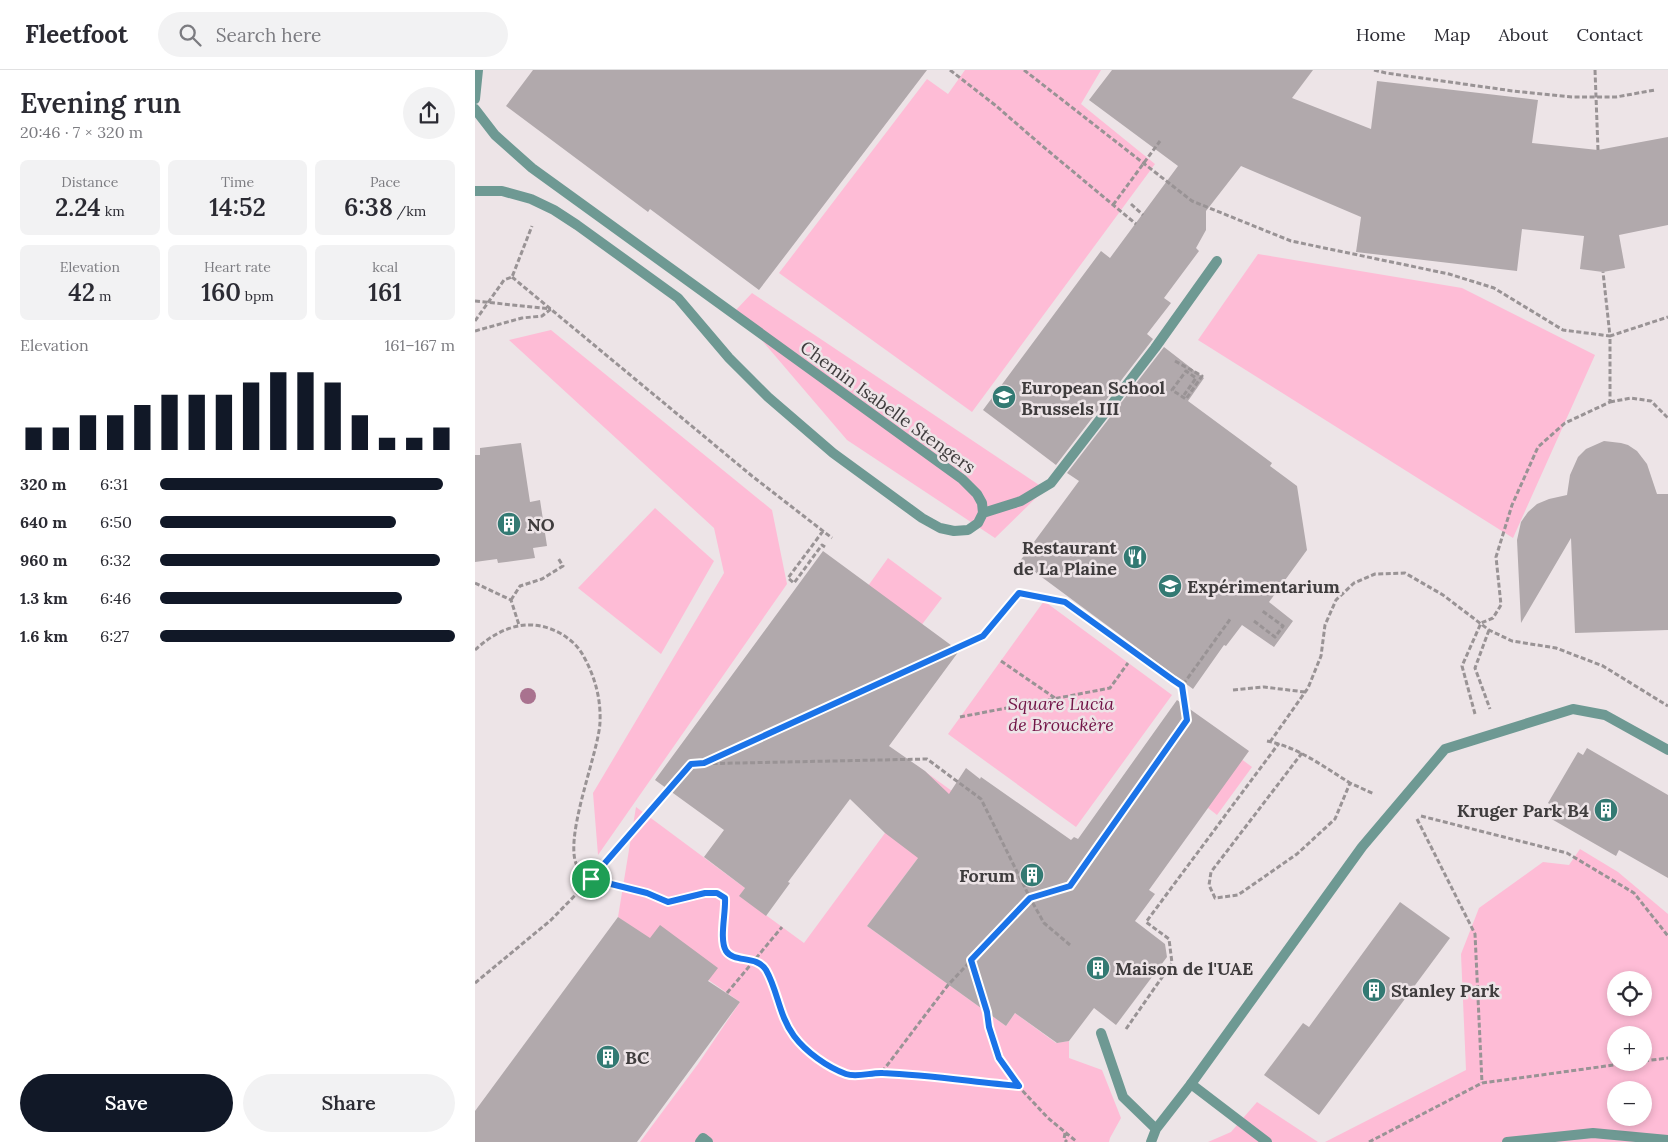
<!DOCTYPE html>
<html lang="en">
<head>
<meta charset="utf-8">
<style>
	:root { --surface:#fff; --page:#f2f2f3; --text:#2b2b33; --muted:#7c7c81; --line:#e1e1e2; --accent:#111827 }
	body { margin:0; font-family:Lora,serif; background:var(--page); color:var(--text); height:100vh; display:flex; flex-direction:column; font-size:19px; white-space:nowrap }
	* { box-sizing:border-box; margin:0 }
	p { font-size:16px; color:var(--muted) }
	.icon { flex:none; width:28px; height:28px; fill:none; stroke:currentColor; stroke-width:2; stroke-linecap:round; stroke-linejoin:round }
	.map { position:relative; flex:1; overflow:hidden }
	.details { display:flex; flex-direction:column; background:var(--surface); width:475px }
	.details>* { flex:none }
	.tools { position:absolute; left:1132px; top:901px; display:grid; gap:10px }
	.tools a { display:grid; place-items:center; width:45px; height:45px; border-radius:50%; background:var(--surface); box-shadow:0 2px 8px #0003; font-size:25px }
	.pin { position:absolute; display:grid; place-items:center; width:42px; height:42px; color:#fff; margin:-21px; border:2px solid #fff; border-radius:50%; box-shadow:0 1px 5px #0007 }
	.round { display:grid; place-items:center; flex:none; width:52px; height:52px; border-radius:26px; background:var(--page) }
	.overview { display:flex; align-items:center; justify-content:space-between; height:85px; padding:0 20px }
	h1 { font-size:28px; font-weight:600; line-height:38px }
	.metrics { display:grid; grid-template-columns:repeat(3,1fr); gap:8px; height:85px; padding:5px 20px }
	.metrics div { display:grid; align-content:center; border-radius:8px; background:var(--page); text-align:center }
	.metrics b { font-size:25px; font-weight:600 }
	.metrics small { font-size:14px; font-weight:400 }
	.metrics p { font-size:14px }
	.chart { height:140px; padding:10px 20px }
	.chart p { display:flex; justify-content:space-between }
	.chart svg { width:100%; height:90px; margin-top:5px; stroke:var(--accent); stroke-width:6 }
	.button { display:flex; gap:10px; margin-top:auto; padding:10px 20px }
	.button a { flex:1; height:58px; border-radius:30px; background:var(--accent); color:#fff; font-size:20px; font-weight:600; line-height:58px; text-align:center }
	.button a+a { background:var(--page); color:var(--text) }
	ul { padding:0 20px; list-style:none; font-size:16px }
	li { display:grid; grid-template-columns:80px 60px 1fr; align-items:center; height:38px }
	li i { height:12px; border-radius:6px; background:var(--accent) }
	header { display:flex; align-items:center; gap:30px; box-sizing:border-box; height:70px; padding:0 25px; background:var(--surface); border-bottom:1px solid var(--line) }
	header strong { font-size:24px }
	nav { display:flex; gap:28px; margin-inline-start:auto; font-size:18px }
	.search { width:350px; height:45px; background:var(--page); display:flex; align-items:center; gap:12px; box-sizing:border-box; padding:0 18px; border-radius:28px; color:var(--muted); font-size:19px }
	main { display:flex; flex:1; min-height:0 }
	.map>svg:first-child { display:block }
	.green { fill:#febcd6; fill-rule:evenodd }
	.building { fill:#b1a9ac }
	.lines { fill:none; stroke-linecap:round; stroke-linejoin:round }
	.path { stroke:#999395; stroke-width:3; stroke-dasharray:5 2.5; stroke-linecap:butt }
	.lane { stroke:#6e9993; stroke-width:10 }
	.street { stroke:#6e9993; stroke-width:10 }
	.path-bridge { stroke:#999395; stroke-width:3; stroke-dasharray:5 2.5; stroke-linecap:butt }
	.tree { fill:#a9728f }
	.route-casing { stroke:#fff; stroke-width:10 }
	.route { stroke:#1a73e8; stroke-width:6 }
	.labels { text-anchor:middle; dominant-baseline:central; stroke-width:5; stroke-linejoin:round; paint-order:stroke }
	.poi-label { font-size:18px; font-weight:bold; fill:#3f3c3d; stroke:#ede4e7; text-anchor:start }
	.street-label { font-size:18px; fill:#3f3c3d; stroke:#ede4e7 }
	.park-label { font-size:18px; font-style:italic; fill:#721447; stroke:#ede4e7 }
</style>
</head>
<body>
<header>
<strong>Fleetfoot</strong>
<div class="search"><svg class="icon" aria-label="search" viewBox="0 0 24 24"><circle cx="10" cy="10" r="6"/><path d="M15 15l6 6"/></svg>Search here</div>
<nav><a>Home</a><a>Map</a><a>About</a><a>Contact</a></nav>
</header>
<main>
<section class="details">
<div class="overview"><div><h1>Evening run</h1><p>20:46 · 7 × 320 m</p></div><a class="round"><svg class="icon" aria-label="share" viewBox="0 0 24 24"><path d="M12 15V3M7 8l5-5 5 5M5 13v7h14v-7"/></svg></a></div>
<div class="metrics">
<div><p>Distance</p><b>2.24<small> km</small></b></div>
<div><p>Time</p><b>14:52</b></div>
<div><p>Pace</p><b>6:38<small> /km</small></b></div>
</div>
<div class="metrics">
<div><p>Elevation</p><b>42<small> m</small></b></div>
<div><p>Heart rate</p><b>160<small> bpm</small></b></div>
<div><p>kcal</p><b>161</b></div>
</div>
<div class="chart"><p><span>Elevation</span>161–167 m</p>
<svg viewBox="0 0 160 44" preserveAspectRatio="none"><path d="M5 44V33M15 44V33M25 44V27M35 44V27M45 44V22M55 44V17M65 44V17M75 44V17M85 44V11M95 44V6M105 44V6M115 44V11M125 44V27M135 44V38M145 44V38M155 44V33"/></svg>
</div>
<ul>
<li><b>320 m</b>6:31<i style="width:96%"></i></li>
<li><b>640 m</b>6:50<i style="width:80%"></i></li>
<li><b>960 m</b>6:32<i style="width:95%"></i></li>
<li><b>1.3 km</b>6:46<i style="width:82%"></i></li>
<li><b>1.6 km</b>6:27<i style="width:100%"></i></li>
</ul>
<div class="button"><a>Save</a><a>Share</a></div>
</section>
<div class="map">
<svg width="1193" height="1072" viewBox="0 0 1193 1072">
	<rect width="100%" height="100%" fill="#ede4e7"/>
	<path class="green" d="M490,0h136l-20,34 74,60 -183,248 -193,-139 148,-194 21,15z
		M783,184l204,34 133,67 -82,183 -315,-198z
		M277,223l293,196 -50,49 -148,-98 -111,-130z
		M76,260l221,180 15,74 -189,271 -5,-62 131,-220 -10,-45 -205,-188z
		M180,438l59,53 -53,93 -83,-66z
		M413,488l54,40 -40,53 -52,-40z
		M569,531l128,94 -96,132 -128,-93z
		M730,662l47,35 -35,48 -46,-36z
		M441,695l58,42 -56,51 -51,68 139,100 9,-13 41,30 13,-2v17l33,12 19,48 -11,20 -1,4h-469l58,-78 42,-62 -122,-85 18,-110 109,81 -5,8 64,47 81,-110z
		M1105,779l38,23 50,42v228h-343l141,-72 -5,-116 18,-46 64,-46 26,3zM1141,910h28v28h-28zM1141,965h28v27h-28zM1141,1020h28v28h-28z
		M782,1032l61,40h-110l23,-10z"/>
	<path class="building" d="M58,0h394l-168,220 -109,-81 -2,3 -142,-106z
		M637,0h201l-21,28 79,31 6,-48 161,19 -6,43 66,7 70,-13v88l-49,10 6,33 -22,4 -23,-3 4,-33 -62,-7 -5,42 -161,-19 5,-35 -120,-51 -35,45v19l-10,18 3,3 -35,47 7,5 -24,31 6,5 -97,126 -73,-55 118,-159 9,7 68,-92 -89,-66z
		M689,277l40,31 -16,23 84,62 -2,3 27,20 10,64 -38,52 24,19 -19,26 -32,-22 -16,21 -2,-1 -31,44 -173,-128 59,-80 -12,-8z
		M1129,371l17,2 7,2 9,6 10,13 10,30h11v136l-93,3 -4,-95 -50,85 -4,-83 4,-18 7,-10 9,-8 12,-5 18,-4 3,-20 8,-18 8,-8z
		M46,373l9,59 10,-2 7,46 -14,2 2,10 -37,5 -1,-4 -22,3v-107h5v-7z
		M348,481l136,100 -70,95 36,25 24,23 17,-26 14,11 1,-2 90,63 3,-3 4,2 99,-139 72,51 -100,139 6,4 -20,27 30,23 2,13 -51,68 -22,-17 -25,33 -12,2 -42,-30 -9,13 -139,-100 51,-68 -33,-25 -35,-34 -62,83 2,1 -24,33 -27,-20 6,-8 -41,-31 20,-27 -69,-50z
		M1112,678l81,47v83l-49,-28 -3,6 -68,-39 6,-10 -6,-4 30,-51 5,3z
		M925,832l50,36 -131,177 -55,-40 39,-52 6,4z
		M143,847l32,21 10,-13 58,43 -10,13 32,21 -103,140h-162v-31z"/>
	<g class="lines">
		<path class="path" d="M475,0l45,35 45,39 96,80
			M549,0l168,131 99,40 158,33 45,14 69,42 47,6 -7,-64
			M899,0l12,3 127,18 59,6h44l39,-7
			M656,134l12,11
			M37,207l240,199 80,62
			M0,231l76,8
			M0,251l29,-41 8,-3 20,-51
			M0,261l47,-13 20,-2 9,-7
			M700,291l27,15 -16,23 -14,-9 14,-19 10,7 -12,17
			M1135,332l21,-4 20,3 17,17
			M348,461l-35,47 6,5 28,-38 3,2
			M0,513l36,17 8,25
			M36,530l9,-14 22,-7 21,-13 -5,-8
			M779,551l21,16 8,-11 -22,-16
			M1014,560l-14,38 15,41
			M0,580c16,-15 36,-26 57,-25 21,1 43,14 52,32 11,20 17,42 16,65 -1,31 -40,123 -21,147 13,16 48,18 67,23 7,3 14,8 21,9 3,1 8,-1 11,-2 16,-4 32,-10 47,-1 2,19 -3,36 1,54l8,5 20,3 11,8 19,52 11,17 28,25 24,13 34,-2 138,14
			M526,591l54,37
			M758,620l31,-3 41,5
			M1000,644l-13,-48 19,-43 12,-5 8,-13 -5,-48 16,-52 26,-58 27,-24 45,-21v-66l58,-19
			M485,647l150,-29 18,-25
			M792,671c31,6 57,26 83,42
			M795,672l38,-54 13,-32 4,-31 11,-25 18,-17 21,-9 30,-1 38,22 46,35 23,11 44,7 47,18 65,40
			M827,683l-91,119 -2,13 6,13 23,-3 59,-41 38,-35 15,-36 24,11
			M232,692l276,-126 36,-43 46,9 117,84
			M946,746l146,37 67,40 34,43
			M942,749l58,115 7,149
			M496,890l16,52 2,15 10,31 20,29 29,31 29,24
			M0,913l76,-63 40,-41 100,-115 236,-5 54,40 49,99 14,25 26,22
			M252,923l55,-66
			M651,959l46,-66 -3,-24 -23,-17 133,-179
			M1169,991l24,-3
			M407,1002l66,-87 82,-87 40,-12 117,-166 -5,-34 49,-68
			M590,1063l-1,6 3,3
			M894,1072l113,-59 154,-21"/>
		<path class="lane" d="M0,29l3,-29
			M0,39l20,26 37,33 430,311 15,15 5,9 1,10 -5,10 -10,7 -14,1 -14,-3 -18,-10 -89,-65 -65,-56 -39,-39 -51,-60 -101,-73 -23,-15 -23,-11 -29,-8h-27
			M508,443l38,-12 30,-18 104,-135 62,-87
			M626,963l22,64 33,32
			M225,1072l3,-4 5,4
			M676,1072l5,-13 35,-45"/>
		<path class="street" d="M792,1072l-76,-58 171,-237 83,-98 128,-40 32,6 63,35
			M1032,1072l86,-9 75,7"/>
		<path class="path-bridge" d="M1120,0l3,80
			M638,135l47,-64"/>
	</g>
	<circle class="tree" cx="53" cy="626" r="8"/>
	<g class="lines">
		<g class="route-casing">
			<path id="route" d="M544,523l46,9 108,78 9,6 5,34 -117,166 -40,12 -59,62 16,52 2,15 10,31 20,28c-45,-4 -90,-11 -136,-13 -11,-1 -26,5 -37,1 -19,-7 -40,-22 -52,-38 -15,-20 -16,-45 -28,-66 -9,-15 -32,-7 -40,-19 -7,-12 0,-38 -1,-53l-8,-5h-12l-37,9 -21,-9 -56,-14 100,-115 13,-1 279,-127z"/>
		</g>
		<use href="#route" class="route"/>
	</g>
	<defs>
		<g id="school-disc" transform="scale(1.25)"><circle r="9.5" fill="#337a73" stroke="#ede4e7"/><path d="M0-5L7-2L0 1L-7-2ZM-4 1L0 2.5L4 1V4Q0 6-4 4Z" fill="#fff"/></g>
		<g id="building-disc" transform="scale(1.25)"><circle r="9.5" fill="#337a73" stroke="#ede4e7"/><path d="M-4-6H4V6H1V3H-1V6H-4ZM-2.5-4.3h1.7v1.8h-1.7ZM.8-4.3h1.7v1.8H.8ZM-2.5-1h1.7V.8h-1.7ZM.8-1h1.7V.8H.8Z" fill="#fff"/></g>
		<g id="restaurant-disc" transform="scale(1.25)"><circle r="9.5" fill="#337a73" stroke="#ede4e7"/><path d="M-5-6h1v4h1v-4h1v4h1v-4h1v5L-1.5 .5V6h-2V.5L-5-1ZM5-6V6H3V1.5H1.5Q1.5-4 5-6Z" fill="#fff"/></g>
		<g id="university-disc" transform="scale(1.25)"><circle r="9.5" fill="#337a73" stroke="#ede4e7"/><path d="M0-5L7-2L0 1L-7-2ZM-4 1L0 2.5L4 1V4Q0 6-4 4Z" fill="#fff"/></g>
	</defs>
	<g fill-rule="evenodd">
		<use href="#school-disc" x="529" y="327"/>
		<use href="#building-disc" x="34" y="454"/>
		<use href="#restaurant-disc" x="660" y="487"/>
		<use href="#university-disc" x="695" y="516"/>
		<use href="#building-disc" x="1131" y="740"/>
		<use href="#building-disc" x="557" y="805"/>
		<use href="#building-disc" x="623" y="898"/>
		<use href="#building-disc" x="899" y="920"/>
		<use href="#building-disc" x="133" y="987"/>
	</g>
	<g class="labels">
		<g class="poi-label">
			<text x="546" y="317">European School<tspan x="546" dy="21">Brussels III</tspan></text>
			<text x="52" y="454">NO</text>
			<text x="642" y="477" text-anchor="end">Restaurant<tspan x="642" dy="21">de La Plaine</tspan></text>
			<text x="712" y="516">Expérimentarium</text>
			<text x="1114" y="740" text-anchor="end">Kruger Park B4</text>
			<text x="540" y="805" text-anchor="end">Forum</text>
			<text x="640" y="898">Maison de l'UAE</text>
			<text x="916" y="920">Stanley Park</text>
			<text x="150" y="987">BC</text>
		</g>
		<g class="street-label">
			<text transform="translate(413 337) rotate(36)">Chemin Isabelle Stengers</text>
		</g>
		<g class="park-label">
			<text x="586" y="633">Square Lucia<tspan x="586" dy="21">de Brouckère</tspan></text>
		</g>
	</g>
</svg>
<div class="tools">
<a><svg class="icon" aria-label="locate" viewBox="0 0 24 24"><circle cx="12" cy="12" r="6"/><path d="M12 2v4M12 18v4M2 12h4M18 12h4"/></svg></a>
<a>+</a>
<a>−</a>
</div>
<div class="pin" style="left:116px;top:809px;background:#1e9e55"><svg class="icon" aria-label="arrive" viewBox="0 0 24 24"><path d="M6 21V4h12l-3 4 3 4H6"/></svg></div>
</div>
</main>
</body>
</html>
